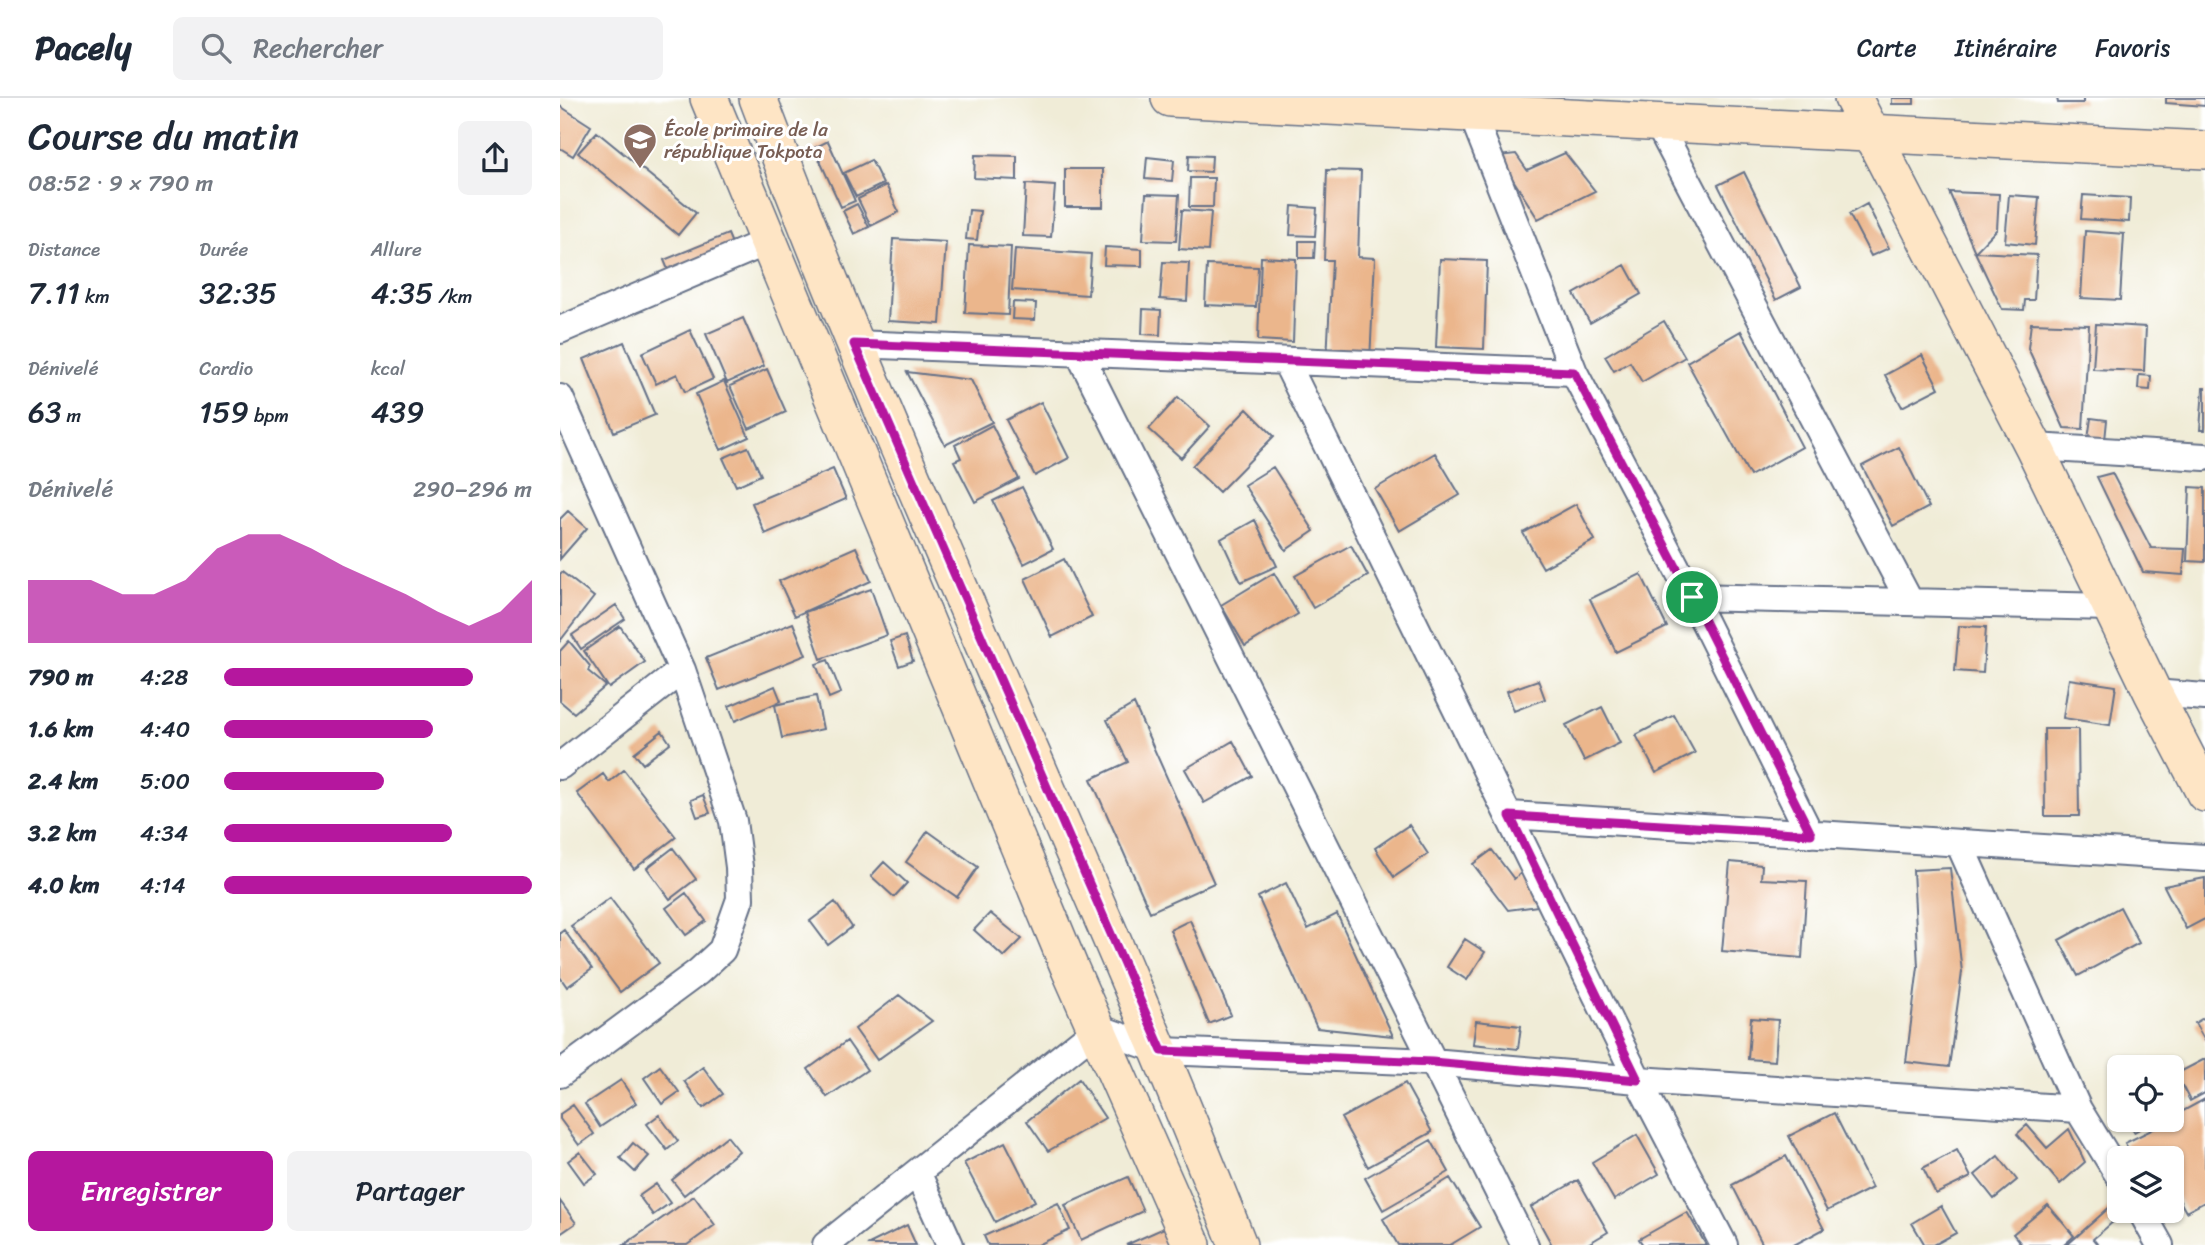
<!DOCTYPE html>
<html lang="fr">
<head>
<meta charset="utf-8">
<style>
	:root { --surface:#fff; --page:#f2f2f3; --text:#1f2937; --muted:#747a83; --line:#e0e1e3; --accent:#b5179e }
	body { margin:0; font-family:Sriracha,sans-serif; background:var(--page); color:var(--text); height:100vh; display:flex; flex-direction:column; font-size:26px; white-space:nowrap }
	* { box-sizing:border-box; margin:0 }
	p { font-size:23px; color:var(--muted) }
	.icon { flex:none; width:38px; height:38px; fill:none; stroke:currentColor; stroke-width:2; stroke-linecap:round; stroke-linejoin:round }
	.map { position:relative; flex:1; overflow:hidden }
	.side { display:flex; flex-direction:column; background:var(--surface); width:560px }
	.side>* { flex:none }
	.buttons { position:absolute; left:1547px; top:957px; display:grid; gap:14px }
	.buttons a { display:grid; place-items:center; width:77px; height:77px; border-radius:10px; background:var(--surface); box-shadow:0 2px 5px #0004; font-size:35px }
	.pin { position:absolute; display:grid; place-items:center; width:60px; height:60px; color:#fff; margin:-30px; border:4px solid #fff; border-radius:50%; box-shadow:0 2px 7px #0007 }
	.round { display:grid; place-items:center; flex:none; width:74px; height:74px; border-radius:10px; background:var(--page) }
	.summary { display:flex; align-items:center; justify-content:space-between; height:119px; padding:0 28px }
	h1 { font-size:38px; font-weight:600; line-height:52px }
	.stats { display:grid; grid-template-columns:repeat(3,1fr); gap:10px; height:119px; padding:7px 28px }
	.stats div { display:grid; align-content:center }
	.stats b { font-size:30px; font-weight:600 }
	.stats small { font-size:19px; font-weight:400 }
	.stats p { font-size:19px }
	.chart { height:196px; padding:14px 28px }
	.chart p { display:flex; justify-content:space-between }
	.chart svg { width:100%; height:126px; margin-top:7px; fill:var(--accent); opacity:.7 }
	.cta { display:flex; gap:14px; margin-top:auto; padding:14px 28px }
	.cta a { flex:1; height:80px; border-radius:10px; background:var(--accent); color:#fff; font-size:28px; font-weight:600; line-height:80px; text-align:center }
	.cta a+a { background:var(--page); color:var(--text) }
	ul { padding:0 28px; list-style:none; font-size:23px }
	li { display:grid; grid-template-columns:112px 84px 1fr; align-items:center; height:52px }
	li i { height:18px; border-radius:9px; background:var(--accent) }
	header { display:flex; align-items:center; gap:42px; box-sizing:border-box; height:98px; padding:0 35px; background:var(--surface); border-bottom:2px solid var(--line) }
	header strong { font-size:33px }
	nav { display:flex; gap:38px; margin-inline-start:auto; font-size:24px }
	.search { width:490px; height:63px; background:var(--page); display:flex; align-items:center; gap:18px; box-sizing:border-box; padding:0 24px; border-radius:10px; color:var(--muted); font-size:26px }
	main { display:flex; flex:1; min-height:0 }
	.map>svg:first-child { display:block }
	.building { fill:#ebb68c }
	.lines { fill:none; stroke-linecap:round; stroke-linejoin:round }
	.street-casing { stroke:#667188; stroke-width:30 }
	.secondary-casing { stroke:#667188; stroke-width:40 }
	.street { stroke:#fff; stroke-width:26 }
	.secondary { stroke:#fee5c5; stroke-width:37 }
	.route-casing { stroke:#fff; stroke-width:14 }
	.route { stroke:#b5179e; stroke-width:9 }
	.labels { text-anchor:middle; dominant-baseline:central; stroke-width:6; stroke-linejoin:round; paint-order:stroke }
	.education-label { font-size:19px; fill:#785e54; stroke:#fff; text-anchor:start }
</style>
</head>
<body>
<header>
<strong>Pacely</strong>
<div class="search"><svg class="icon" aria-label="search" viewBox="0 0 24 24"><circle cx="10" cy="10" r="6"/><path d="M15 15l6 6"/></svg>Rechercher</div>
<nav><a>Carte</a><a>Itinéraire</a><a>Favoris</a></nav>
</header>
<main>
<section class="side">
<div class="summary"><div><h1>Course du matin</h1><p>08:52 · 9 × 790 m</p></div><a class="round"><svg class="icon" aria-label="share" viewBox="0 0 24 24"><path d="M12 15V3M7 8l5-5 5 5M5 13v7h14v-7"/></svg></a></div>
<div class="stats">
<div><p>Distance</p><b>7.11<small> km</small></b></div>
<div><p>Durée</p><b>32:35</b></div>
<div><p>Allure</p><b>4:35<small> /km</small></b></div>
</div>
<div class="stats">
<div><p>Dénivelé</p><b>63<small> m</small></b></div>
<div><p>Cardio</p><b>159<small> bpm</small></b></div>
<div><p>kcal</p><b>439</b></div>
</div>
<div class="chart"><p><span>Dénivelé</span>290–296 m</p>
<svg viewBox="0 0 160 44" preserveAspectRatio="none"><path d="M0 44V22L10 22L20 22L30 27L40 27L50 22L60 11L70 6L80 6L90 11L100 17L110 22L120 27L130 33L140 38L150 33L160 22V44z"/></svg>
</div>
<ul>
<li><b>790 m</b>4:28<i style="width:81%"></i></li>
<li><b>1.6 km</b>4:40<i style="width:68%"></i></li>
<li><b>2.4 km</b>5:00<i style="width:52%"></i></li>
<li><b>3.2 km</b>4:34<i style="width:74%"></i></li>
<li><b>4.0 km</b>4:14<i style="width:100%"></i></li>
</ul>
<div class="cta"><a>Enregistrer</a><a>Partager</a></div>
</section>
<div class="map">
<svg width="1645" height="1147" viewBox="0 0 1645 1147">
	<rect width="100%" height="100%" fill="#fff"/>
	<filter id="ink" filterUnits="userSpaceOnUse"><feTurbulence type="fractalNoise" baseFrequency=".0143" numOctaves="2"/><feDisplacementMap in="SourceGraphic" scale="14" xChannelSelector="R" yChannelSelector="G"/><feConvolveMatrix kernelMatrix="1 2 1 2 8 2 1 2 1" color-interpolation-filters="sRGB"/></filter>
	<filter id="wash" filterUnits="userSpaceOnUse"><feTurbulence type="fractalNoise" baseFrequency=".00686" numOctaves="4" result="noise"/><feDisplacementMap in="SourceGraphic" scale="28" xChannelSelector="R" yChannelSelector="G"/><feGaussianBlur stdDeviation="1.57" result="paint"/><feColorMatrix in="noise" values="0 0 0 0 0 0 0 0 0 0 0 0 0 0 0 0 0 1.4 0 .05"/><feComposite in="paint" operator="in"/></filter>
	<g filter="url(#wash)">
		<rect width="100%" height="100%" fill="#f0ecd7"/>
		<g id="blocks">
			<path class="building" d="M1332,0h22v6h-22z
				M1497,0h26v5h-25z
				M1606,0h39v8l-39,-3z
				M0,8l31,20 -18,30 -13,-8z
				M37,34l99,81 -18,22 -100,-82z
				M268,43l27,60 -14,6 -27,-59z
				M1005,55l30,38 -57,28 -40,-63 18,-2 11,16z
				M415,57l42,1v24l-43,-2z
				M629,57l23,1 -1,16 -23,-1z
				M587,59l27,3 -2,21 -27,-2z
				M311,62l12,24 -27,13 -12,-24z
				M505,71h38v38h-38z
				M767,72l34,1 -3,86 17,1 -5,103 -43,-1 5,-100h-8z
				M1184,74l57,115 -25,13 -58,-115z
				M630,80h24l-1,29h-24z
				M466,86l29,2 -4,51 -28,-1z
				M326,87l13,27 -28,14 -13,-27z
				M1389,94l50,2 -2,35 -22,23z
				M586,96l33,1 -3,46 -33,-1z
				M1449,97l30,2 -4,48 -30,-3z
				M1523,97l47,3 -1,24 -48,-3z
				M297,106l12,23 -15,7 -11,-23z
				M1307,106l22,44 -18,8 -22,-42z
				M732,108l25,2 -2,28 -25,-1z
				M409,112l11,1 -3,29 -11,-1z
				M622,112l29,2 -3,39 -29,-2z
				M1525,133l39,3 -4,66 -39,-2z
				M168,136l7,17 -64,26 -7,-17z
				M333,141l53,3 -6,82 -52,-3z
				M739,143h16l-1,17h-15z
				M409,147l42,2 -3,68 -43,-2z
				M545,149l37,2v17l-38,-1z
				M455,151l76,5 -3,41 -76,-5z
				M1415,154l62,3 -3,45h-9l-1,10 -22,-1z
				M701,159l35,2 -3,83 -35,-2z
				M880,161l47,2 -3,88 -48,-2z
				M603,164l26,1 -2,38 -27,-2z
				M647,167l51,2 -2,40 -51,-2z
				M1065,167l16,29 -51,29 -16,-29z
				M453,204l23,1 -1,17 -23,-1z
				M583,211l18,1 -1,25 -18,-1z
				M183,220l21,48 -37,17 -21,-49z
				M1104,223l21,36 -43,25 -12,-20 -16,9 -9,-15z
				M1471,225l58,2 -6,104 -19,-1 -36,-80z
				M1536,226l50,3 -2,44 -51,-2z
				M130,232l23,49 -28,13 -8,-18 -21,10 -14,-31z
				M1181,233l61,116 -52,29 -63,-114z
				M64,244l31,73 -41,17 -30,-73z
				M1362,257l17,33 -37,19 -17,-32z
				M207,271l19,43 -37,17 -19,-43z
				M347,274l64,8 21,42 -47,23z
				M1579,277l12,1 -1,14 -12,-1z
				M164,283l25,56 -28,13 -25,-56z
				M1643,290h2v42h-5z
				M618,299l32,29 -29,32 -32,-29z
				M481,304l28,56 -34,18 -29,-56z
				M687,311l27,27 -55,56 -27,-26z
				M1531,320l16,2 -2,20 -17,-1z
				M432,327l27,54 -44,23 -21,-41 7,-3 -6,-13z
				M188,349l13,28 -25,11 -13,-28z
				M1339,349l30,60 -36,19 -31,-60z
				M875,355l25,42 -61,36 -24,-42z
				M713,369l41,64 -28,19 -42,-65z
				M273,371l13,30 -81,35 -13,-31z
				M1552,375l39,75 34,1 -2,26 -40,-3 -46,-95z
				M462,389l31,62 -29,15 -31,-63z
				M1630,389l15,1v74l-18,-1z
				M1016,406l19,36 -52,28 -20,-35z
				M8,413l19,17 -27,31v-40z
				M695,422l22,46 -36,16 -20,-43z
				M791,447l17,31 -55,32 -18,-32z
				M296,449l15,34 -76,35 -16,-35z
				M504,461l28,58 -40,20 -27,-58z
				M2,474l32,25 -34,44v-67z
				M714,475l24,41 -53,32 -24,-41z
				M1081,476l26,53 -51,25 -26,-53z
				M311,491l16,46 -66,24 -16,-47z
				M56,507l9,14 -44,30 -9,-14z
				M233,525l13,32 -87,35 -13,-32z
				M60,528l25,36 -36,26 -25,-37z
				M1399,528l27,1 -3,46 -28,-2z
				M345,538l8,25 -14,5 -9,-25z
				M9,543l21,25 -2,5 18,15 -32,27 -14,-12v-50z
				M268,562l13,33 -12,5 -13,-34z
				M1509,581l47,7 -6,39 -47,-7z
				M978,582l7,19 -31,12 -7,-20z
				M215,588l6,15 -46,20 -6,-15z
				M256,598l7,33 -41,9 -7,-33z
				M574,606l80,179 -64,29 -59,-133 37,-17 -21,-42z
				M1042,609l18,36 -36,18 -18,-36z
				M1114,617l21,38 -39,20 -20,-38z
				M1484,631h34l1,87h-34z
				M102,633l8,12 -27,21 -9,-11z
				M673,643l19,35 -48,27 -19,-34z
				M64,672l52,67 -42,32 -57,-76 26,-19 6,8z
				M143,697l7,18 -13,4 -6,-17z
				M849,727l19,29 -34,23 -19,-29z
				M368,733l50,36 -21,30 -51,-35z
				M113,750l23,31 -26,20 -23,-31z
				M932,752l22,29 7,-6 24,32 -37,5 -35,-46z
				M324,764l23,21 -13,14 -23,-21z
				M1170,764l32,3 -1,14 46,2 -5,77 -80,-7z
				M1390,770l12,104 -13,95 -43,-5 12,-95 -5,-97z
				M1645,780v41l-19,10 -22,-43z
				M726,785l22,46 29,-15 56,122 -76,-8 -59,-131z
				M126,795l20,28 -20,14 -20,-27z
				M50,800l49,65 -39,29 -49,-66z
				M275,804l17,25 -24,18 -18,-24z
				M1560,809l19,36 -61,33 -19,-36z
				M430,815l32,26 -18,18 -30,-27z
				M630,822l41,95 -22,9 -39,-94z
				M4,832l28,39 -25,18 -7,-10v-44z
				M905,841l20,13 -18,28 -20,-13z
				M339,897l33,26 -55,39 -22,-31z
				M1645,919v24l-10,-18z
				M1191,920l27,2 -3,41 -27,-2z
				M916,923l45,5 -3,23 -45,-5z
				M287,943l20,29 -40,27 -19,-28z
				M1645,961v34l-15,8 -14,-27z
				M100,968l19,26 -17,12 -18,-26z
				M143,969l20,27 -20,14 -19,-27z
				M519,981l26,39 -57,33 -21,-30z
				M61,982l15,23 -36,24 -15,-23z
				M845,985l27,49 -64,35 -27,-49z
				M1645,1001v103l-19,10 -9,-16 -5,3v-41h-39l-8,-15 47,-23v-3z
				M13,1007l21,29 -15,11 -19,-26v-5z
				M1274,1015l38,75 -45,23 -38,-75z
				M99,1017l19,26 -11,9 -20,-26z
				M1568,1022h27l-21,12z
				M1467,1027l20,23 22,-19 16,33 -25,22 -43,-50z
				M1077,1037l22,39 -45,26 -22,-38z
				M167,1038l12,15 -55,44 -12,-15z
				M871,1042l18,32 -66,38 -18,-32z
				M445,1044l30,59 -40,21 -31,-59z
				M73,1045l16,13 -14,16 -15,-14z
				M1397,1052l14,27 -35,17 -13,-26z
				M20,1054l17,22 -13,9 -16,-22z
				M1226,1058l38,73 -30,16h-31l-31,-60z
				M1438,1058l19,24 -23,19 -19,-24z
				M568,1079l15,34 -62,29 -16,-35z
				M890,1080l30,49 -30,18h-52l-15,-26z
				M1018,1082l30,52 -22,13h-34l-21,-38z
				M96,1086l14,19 -17,12 -14,-19z
				M134,1098l21,29 -28,20h-63z
				M0,1103l16,22 -16,11z
				M498,1105l12,27 -32,15h-50l-4,-9z
				M1488,1107l26,31 -10,9h-42l-9,-11z
				M1381,1108l15,27 -22,12h-9l-13,-22z
				M1551,1108l9,10 -27,23 5,6h-31z
				M1127,1114l19,33h-63l-4,-6z
				M347,1127l9,20h-49z
				M604,1130l8,17h-46z"/>
		</g>
	</g>
	<g filter="url(#ink)">
		<use href="#blocks" fill-opacity="0" stroke="#667188" stroke-width="2"/>
		<g class="lines">
			<g class="street-casing">
				<path id="street" d="M912,16l102,258 118,225 118,237
					M1098,26l252,478
					M0,232l209,-89
					M294,246l720,28
					M520,257l445,890
					M726,264l352,718 86,165
					M0,300l122,272 51,151 6,46 1,32 -18,51 -24,22 -138,102
					M1474,349l171,10
					M1132,499l419,10
					M1593,595l52,4
					M0,668l122,-96
					M950,717l695,43
					M1399,745l119,266 41,67
					M358,1076l32,71
					M1581,1113l19,34
					M266,1147l272,-217 64,23 270,11 206,18 440,29"/>
			</g>
			<g class="secondary-casing">
				<path id="secondary" d="M149,0l361,871 122,276
					M198,0c146,388 328,761 480,1147
					M610,0l1035,52
					M1293,0l181,349 119,246 52,100"/>
			</g>
			<use href="#street" class="street"/>
			<use href="#secondary" class="secondary"/>
		</g>
	</g>
	<g class="lines" filter="url(#ink)">
		<g class="route-casing">
			<path id="route" d="M294,246l720,28 118,225 119,237 -301,-18 128,264 -206,-18 -270,-11z"/>
		</g>
		<use href="#route" class="route"/>
	</g>
	<defs>
		<g id="school-pin" transform="scale(1.75)"><path d="M0 17L-7.5 6A9.5 9.5 0 1 1 7.5 6Z" fill="#8d6e63" stroke="#fff"/><path d="M0-5L7-2L0 1L-7-2ZM-4 1L0 2.5L4 1V4Q0 6-4 4Z" fill="#fff"/></g>
	</defs>
	<g fill-rule="evenodd">
		<use href="#school-pin" x="80" y="42"/>
	</g>
	<g class="labels">
		<g class="education-label">
			<text x="104" y="31">École primaire de la<tspan x="104" dy="22">république Tokpota</tspan></text>
		</g>
	</g>
</svg>
<div class="buttons">
<a><svg class="icon" aria-label="locate" viewBox="0 0 24 24"><circle cx="12" cy="12" r="6"/><path d="M12 2v4M12 18v4M2 12h4M18 12h4"/></svg></a>
<a><svg class="icon" aria-label="layers" viewBox="0 0 24 24"><path d="M12 4l9 5-9 5-9-5zM3 14l9 5 9-5"/></svg></a>
</div>
<div class="pin" style="left:1132px;top:499px;background:#1e9e55"><svg class="icon" aria-label="arrive" viewBox="0 0 24 24"><path d="M6 21V4h12l-3 4 3 4H6"/></svg></div>
</div>
</main>
</body>
</html>
